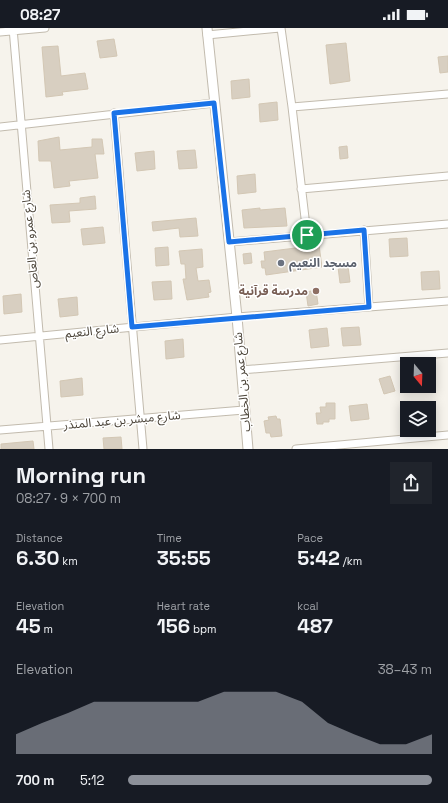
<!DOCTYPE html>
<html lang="en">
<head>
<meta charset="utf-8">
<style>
	:root { --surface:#171b24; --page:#20242c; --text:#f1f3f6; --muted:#9ea1a6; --accent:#8c9099 }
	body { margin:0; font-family:"Space Grotesk","Noto Sans Arabic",sans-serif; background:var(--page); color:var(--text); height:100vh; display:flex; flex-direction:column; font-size:15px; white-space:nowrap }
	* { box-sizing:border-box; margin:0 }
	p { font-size:13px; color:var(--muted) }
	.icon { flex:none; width:22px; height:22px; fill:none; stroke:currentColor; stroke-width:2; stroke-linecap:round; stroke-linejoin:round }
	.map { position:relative; height:421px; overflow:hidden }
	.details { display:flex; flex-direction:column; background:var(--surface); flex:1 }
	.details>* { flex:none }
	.needle { width:26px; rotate:161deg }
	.buttons { position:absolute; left:400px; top:329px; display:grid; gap:8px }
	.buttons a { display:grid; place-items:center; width:36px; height:36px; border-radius:0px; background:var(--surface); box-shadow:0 2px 10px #0003; font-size:20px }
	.pin { position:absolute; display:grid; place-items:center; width:34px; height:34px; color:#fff; margin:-17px; border:2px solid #fff; border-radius:50%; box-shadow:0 1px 4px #0007 }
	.round { display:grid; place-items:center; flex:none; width:42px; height:42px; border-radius:0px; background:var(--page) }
	.overview { display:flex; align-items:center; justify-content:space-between; height:68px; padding:0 16px }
	h1 { font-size:22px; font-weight:700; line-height:30px }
	.figures { display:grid; grid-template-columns:repeat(3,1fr); gap:6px; height:68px; padding:4px 16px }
	.figures div { display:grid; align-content:center }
	.figures b { font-size:20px; font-weight:700 }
	.figures small { font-size:11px; font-weight:400 }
	.figures p { font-size:11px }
	.chart { height:112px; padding:8px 16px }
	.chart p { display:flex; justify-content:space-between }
	.chart svg { width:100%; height:72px; margin-top:4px; fill:var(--accent); opacity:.7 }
	ul { padding:0 16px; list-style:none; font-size:13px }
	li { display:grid; grid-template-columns:64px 48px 1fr; align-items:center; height:30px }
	li i { height:10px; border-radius:5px; background:var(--accent) }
	.status { display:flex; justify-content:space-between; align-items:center; height:28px; padding:0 20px; background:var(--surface); direction:ltr }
	.status svg { height:11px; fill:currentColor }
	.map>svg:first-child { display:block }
	.building { fill:#d8cfc1; stroke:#d3c7b4 }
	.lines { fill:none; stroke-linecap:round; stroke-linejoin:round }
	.minor-casing { stroke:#c2bbae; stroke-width:9 }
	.tertiary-casing { stroke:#c2bbae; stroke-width:11 }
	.minor { stroke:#fff; stroke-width:7 }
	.tertiary { stroke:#fff; stroke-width:9 }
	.route-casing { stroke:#fff; stroke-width:8 }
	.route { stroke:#1a73e8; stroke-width:5 }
	.worship-dot { fill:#6b7280; stroke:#fff; stroke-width:1.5 }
	.education-dot { fill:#8d6e63; stroke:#fff; stroke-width:1.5 }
	.labels { text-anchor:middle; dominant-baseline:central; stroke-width:3; stroke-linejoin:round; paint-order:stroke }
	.street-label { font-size:12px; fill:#4b4439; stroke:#fff }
	.worship-label { font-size:12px; font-weight:bold; fill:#5b616d; stroke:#fff; text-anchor:start }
	.education-label { font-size:12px; font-weight:bold; fill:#785e54; stroke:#fff; text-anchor:end }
</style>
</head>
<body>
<div class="status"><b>08:27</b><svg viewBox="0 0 49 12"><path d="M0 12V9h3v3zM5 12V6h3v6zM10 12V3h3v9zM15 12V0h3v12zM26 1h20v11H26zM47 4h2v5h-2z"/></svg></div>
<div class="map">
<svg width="448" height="421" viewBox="0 0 448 421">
	<rect width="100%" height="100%" fill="#f6f3ec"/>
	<path class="building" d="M114,11l3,17 -17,2 -3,-17z
		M346,15l4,38 -20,3 -4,-39z
		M58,18l3,30 24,-3 3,16 -26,3 1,3 -17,2 -4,-50z
		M448,28v16l-8,1 -2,-16z
		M249,51l1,18 -18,2 -1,-18z
		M277,74l1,18 -18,2 -1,-18z
		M59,109l1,13 32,-3v-8h10l2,15h-9l3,24 -29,3 1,5 -16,2 -3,-27h-12l-1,-20z
		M347,118l1,12 -8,1 -1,-12z
		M195,122l2,18 -18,1 -2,-18z
		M154,123l1,18 -18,2 -2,-18z
		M255,146l1,18 -18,2 -1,-18z
		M95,168l1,13 -27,2 1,11 -18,1 -2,-18 30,-2v-5z
		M260,180v2l25,-2 2,18 -43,2 -2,-18z
		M196,190l2,18 -18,1 -1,-9 -26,3 -1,-9z
		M103,199l2,16 -22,2 -2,-16z
		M407,210l1,18 -18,1 -1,-18z
		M319,217l3,22 -56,8 -1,-7h-3l-1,-7h4l-1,-9z
		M168,219l1,18 -13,1 -1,-18z
		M202,221l1,18 -7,1 2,13 11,-1 2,12 -3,1 1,4 -22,3 -4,-21h3l-1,-15h-4l-2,-13z
		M251,225l1,10 -8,1 -1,-10z
		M348,238l2,16 -10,1 -2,-16z
		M439,243l1,18 -18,1 -1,-18z
		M171,253l1,18 -18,1 -2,-18z
		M316,262l2,14 -10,2 -2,-14z
		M21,266l1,18 -18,2 -1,-18z
		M77,269l1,18 -18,2 -2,-18z
		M359,299l2,18 -18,1 -2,-18z
		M327,300l2,18 -18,2 -2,-18z
		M183,311l1,18 -18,2 -1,-18z
		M390,348l5,15 -11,3 -5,-15z
		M82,350l1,17 -22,2 -1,-16z
		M326,375h9v16h-6v3h-6v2h-6l-1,-11h5l-1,-6h6z
		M367,376l2,15 -18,2 -2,-15z
		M276,388l1,3h3l2,17 -11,1 -1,-4h-4l-2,-12 5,-1 -1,-3z
		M121,409l1,12h-18l-1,-11z
		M33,413l1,8h-33v-5z"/>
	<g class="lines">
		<g class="minor-casing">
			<path id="minor" d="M13,0l36,421
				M281,0l11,79 156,-13
				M0,4l45,-4
				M207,7l73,-7
				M292,79l15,128
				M114,85l29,336
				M0,99l214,-24
				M301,161l147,-13
				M364,202l5,77
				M229,214l219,-18
				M0,312l237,-23 211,-16
				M241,342l207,-17
				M0,402l244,-20
				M296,421l152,-14"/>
		</g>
		<g class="tertiary-casing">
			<path id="tertiary" d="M207,0l30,289 11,132"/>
		</g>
		<use href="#minor" class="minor"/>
		<use href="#tertiary" class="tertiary"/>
	</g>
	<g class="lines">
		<g class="route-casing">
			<path id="route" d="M214,75l15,139 135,-12 5,77 -237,20 -18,-214z"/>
		</g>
		<use href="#route" class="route"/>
	</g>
	<circle class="worship-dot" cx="281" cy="235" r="4"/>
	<circle class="education-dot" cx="316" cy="263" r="4"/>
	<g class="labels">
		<g class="street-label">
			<text transform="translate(30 211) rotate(-95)">شارع عمرو بن العاص</text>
			<text transform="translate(92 303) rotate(-6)">شارع النعيم</text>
			<text transform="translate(242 354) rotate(-95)">شارع عمر بن الخطاب</text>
			<text transform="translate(122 392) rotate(-5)">شارع مبشر بن عبد المنذر</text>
		</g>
		<g class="worship-label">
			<text x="289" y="235">مسجد النعيم</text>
		</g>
		<g class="education-label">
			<text x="308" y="263">مدرسة قرآنية</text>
		</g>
	</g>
</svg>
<div class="buttons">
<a><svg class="needle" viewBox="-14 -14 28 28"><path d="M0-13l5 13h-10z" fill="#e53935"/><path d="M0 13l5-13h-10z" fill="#9ea1a6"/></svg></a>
<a><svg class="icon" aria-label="layers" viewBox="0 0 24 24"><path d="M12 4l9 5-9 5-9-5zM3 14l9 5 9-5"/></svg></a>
</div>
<div class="pin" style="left:307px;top:207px;background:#1e9e55"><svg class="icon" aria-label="arrive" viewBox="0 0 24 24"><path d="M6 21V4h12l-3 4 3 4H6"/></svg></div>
</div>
<section class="details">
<div class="overview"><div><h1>Morning run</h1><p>08:27 · 9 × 700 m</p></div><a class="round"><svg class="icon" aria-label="share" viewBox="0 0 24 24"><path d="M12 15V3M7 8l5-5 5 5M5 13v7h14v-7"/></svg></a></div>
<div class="figures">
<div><p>Distance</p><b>6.30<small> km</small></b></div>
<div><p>Time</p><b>35:55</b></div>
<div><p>Pace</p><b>5:42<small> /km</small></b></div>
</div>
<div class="figures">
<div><p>Elevation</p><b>45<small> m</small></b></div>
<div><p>Heart rate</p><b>156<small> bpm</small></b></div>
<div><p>kcal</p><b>487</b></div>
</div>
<div class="chart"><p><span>Elevation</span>38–43 m</p>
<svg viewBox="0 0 160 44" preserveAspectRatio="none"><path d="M0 44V32L10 25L20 19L30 12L40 12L50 12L60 12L70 12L80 6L90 6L100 6L110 12L120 25L130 32L140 38L150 38L160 32V44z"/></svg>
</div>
<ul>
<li><b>700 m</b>5:12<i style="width:100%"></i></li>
</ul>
</section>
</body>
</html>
